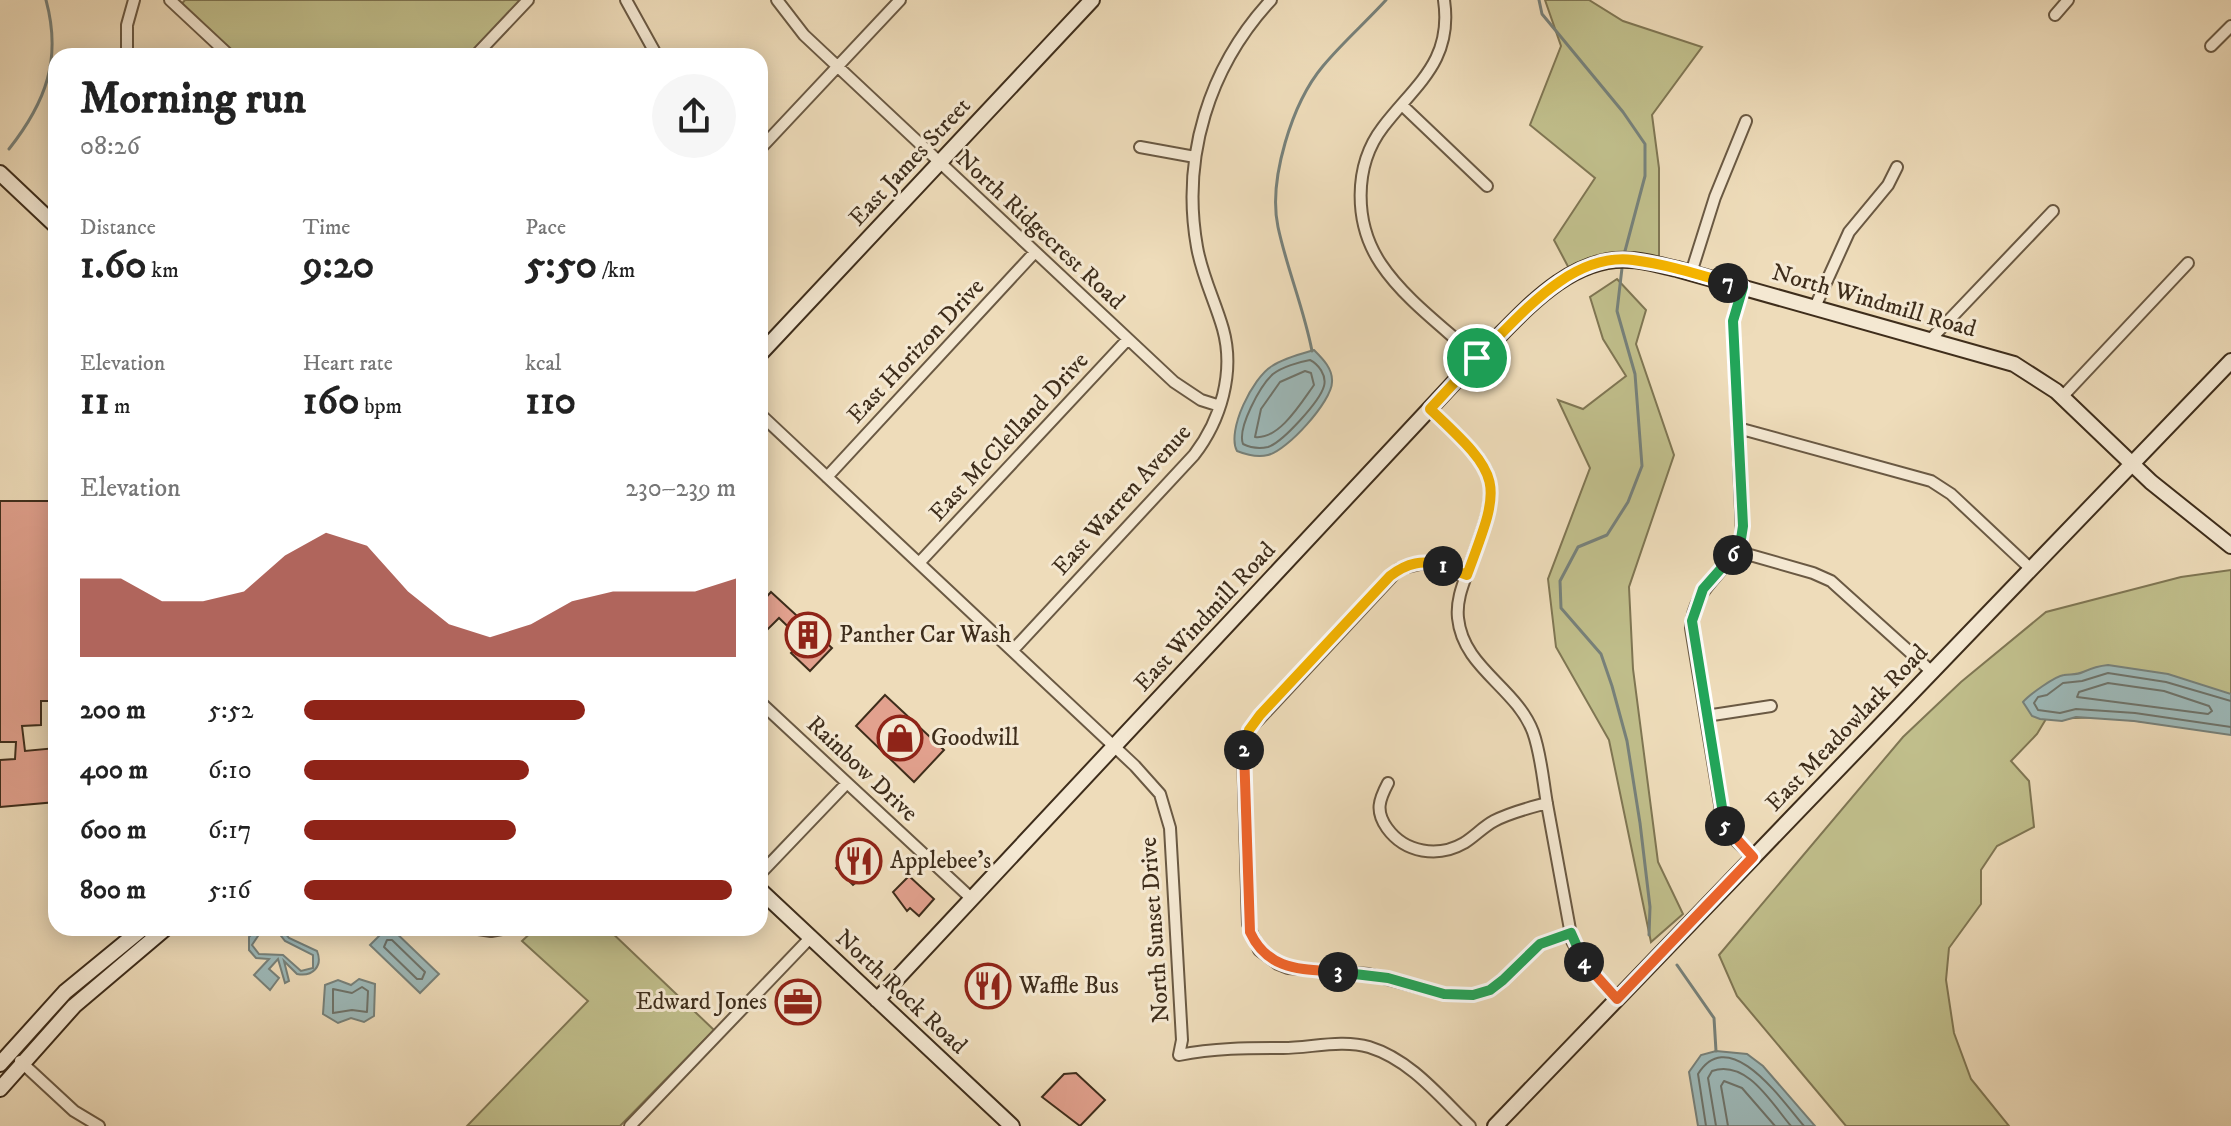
<!DOCTYPE html>
<html lang="en">
<head>
<meta charset="utf-8">
<style>
	:root { --surface:#fff; --page:#f6f6f6; --text:#222; --muted:#767676; --accent:#8f2418 }
	body { margin:0; font-family:"IM FELL DW Pica",serif; background:var(--page); color:var(--text); height:100vh; display:flex; flex-direction:column; font-size:30px; white-space:nowrap }
	* { box-sizing:border-box; margin:0 }
	p { font-size:26px; color:var(--muted) }
	.icon { flex:none; width:44px; height:44px; fill:none; stroke:currentColor; stroke-width:2; stroke-linecap:round; stroke-linejoin:round }
	.map { position:relative; flex:1; overflow:hidden }
	.panel { position:absolute; left:48px; top:48px; width:720px; height:888px; display:flex; flex-direction:column; background:var(--surface); border-radius:24px; box-shadow:0 4px 20px #0003 }
	.panel>* { flex:none }
	.pin { position:absolute; display:grid; place-items:center; width:68px; height:68px; color:#fff; margin:-34px; border:4px solid #fff; border-radius:50%; box-shadow:0 2px 8px #0007 }
	.km { position:absolute; width:40px; height:40px; margin:-20px; border-radius:50%; background:#222; color:#fff; font-size:22px; line-height:40px; text-align:center }
	.round { display:grid; place-items:center; flex:none; width:84px; height:84px; border-radius:42px; background:var(--page) }
	.headline { display:flex; align-items:center; justify-content:space-between; height:136px; padding:0 32px }
	h1 { font-size:44px; font-weight:700; line-height:60px }
	.metrics { display:grid; grid-template-columns:repeat(3,1fr); gap:12px; height:136px; padding:8px 32px }
	.metrics div { display:grid; align-content:center }
	.metrics b { font-size:40px; font-weight:700 }
	.metrics small { font-size:22px; font-weight:400 }
	.metrics p { font-size:22px }
	.chart { height:224px; padding:16px 32px }
	.chart p { display:flex; justify-content:space-between }
	.chart svg { width:100%; height:144px; margin-top:8px; fill:var(--accent); opacity:.7 }
	ul { padding:0 32px; list-style:none; font-size:26px }
	li { display:grid; grid-template-columns:128px 96px 1fr; align-items:center; height:60px }
	li i { height:20px; border-radius:10px; background:var(--accent) }
	.map>svg:first-child { display:block }
	.green { fill:#c0be8b; stroke:#7f7653; stroke-width:2 }
	.water { fill:#9db9b9; stroke:#77817a; stroke-width:2 }
	.lines { fill:none; stroke-linecap:round; stroke-linejoin:round }
	.shore { stroke:#6e736a; stroke-width:2 }
	.stream { stroke:#77817a; stroke-width:3 }
	.building { fill:#e2a18e; stroke:#3e2d1b; stroke-width:2 }
	.street-casing { stroke:#6a5943; stroke-width:14 }
	.secondary-casing { stroke:#3e2d1b; stroke-width:18 }
	.street { stroke:#f4e8d2; stroke-width:10 }
	.secondary { stroke:#f4e8d2; stroke-width:14 }
	.split-1-casing { stroke:#fff; stroke-width:16 }
	.split-2-casing { stroke:#fff; stroke-width:16 }
	.split-3-casing { stroke:#fff; stroke-width:16 }
	.split-4-casing { stroke:#fff; stroke-width:16 }
	.split-5-casing { stroke:#fff; stroke-width:16 }
	.split-6-casing { stroke:#fff; stroke-width:16 }
	.split-7-casing { stroke:#fff; stroke-width:16 }
	.split-8-casing { stroke:#fff; stroke-width:16 }
	.split-1 { stroke:#f5b400; stroke-width:10 }
	.split-2 { stroke:#f5b400; stroke-width:10 }
	.split-3 { stroke:#f0652b; stroke-width:10 }
	.split-4 { stroke:#22a559; stroke-width:10 }
	.split-5 { stroke:#f0652b; stroke-width:10 }
	.split-6 { stroke:#22a559; stroke-width:10 }
	.split-7 { stroke:#22a559; stroke-width:10 }
	.split-8 { stroke:#f5b400; stroke-width:10 }
	.labels { text-anchor:middle; dominant-baseline:central; stroke-width:6; stroke-linejoin:round; paint-order:stroke }
	.street-label { font-size:24px; fill:#3e2d1b; stroke:#f4e8d2 }
	.poi-label { font-size:24px; fill:#3e2d1b; stroke:#f4e8d2; text-anchor:start }
</style>
</head>
<body>
<div class="map">
<svg width="2231" height="1126" viewBox="0 0 2231 1126">
	<rect width="100%" height="100%" fill="#eedcba"/>
	<filter id="stains"><feTurbulence type="fractalNoise" baseFrequency=".0025" numOctaves="4"/><feColorMatrix values="0 0 0 0 .2 0 0 0 0 .09 0 0 0 0 .02 0 0 0 .5 -.17"/></filter>
	<radialGradient id="worn" r=".72"><stop offset=".6" stop-color="#630" stop-opacity="0"/><stop offset="1" stop-color="#630" stop-opacity=".3"/></radialGradient>
	<path class="green" d="M185,0h343l-53,56h-246l-51,-48z
		M1545,0h44l34,21 79,26 -50,68 7,53v97l-28,-5 -59,14 -18,-34 41,-62 -65,-53 31,-79z
		M1617,279l29,31 -10,34 38,111 -45,132 4,82 25,193 25,52 -32,28 -42,-202 -53,-93 -8,-68 42,-111 -32,-68 25,9 43,-33 -23,-37 -13,-42z
		M2231,570v162l-128,-15 -57,2 -9,15 -26,27 18,20 5,46 -37,19 -16,24v34l-32,44 -3,32 8,53 17,46 38,47h-163l-109,-130 -18,-41 184,-218 58,-55 85,-70 135,-35z
		M536,928h71l107,102 -94,96h-153l121,-125 -66,-60z"/>
	<path class="water" d="M1314,350c9,9 19,19 18,32 0,19 -45,69 -64,73 -11,3 -21,0 -31,-4 -11,-20 16,-74 35,-85 12,-8 28,-12 42,-16z
		M2108,665l60,9 63,20v41l-97,-14 -58,-4 -14,4 -22,-2 -8,-3 -9,-14c6,-7 32,-26 41,-27 7,-1 13,0 19,-3 9,-4 15,-6 25,-7z
		M258,928l4,2 -10,15 7,9 24,1 18,16 12,-3v-13l-28,-14 -10,-13h6l8,10 28,13c6,15 -4,26 -20,23l-13,-13 5,20 -4,2 -7,-24 -9,10 10,9 -9,12 -16,-15 15,-16 -13,-1 -7,-8v-13z
		M387,928h4l48,46 -19,19 -50,-48z
		M359,979l16,5 -1,32 -10,6 -13,-4 -13,5 -15,-9 2,-29 13,-5 13,5z
		M1716,1051l31,3 16,12 52,60h-117l-9,-54 12,-17z"/>
	<g class="lines">
		<path class="shore" d="M1310,360c8,4 17,15 14,26 -4,15 -41,56 -56,61 -9,2 -17,1 -25,-3 -6,-16 17,-58 30,-70 9,-7 26,-12 37,-14z
			M1305,371l6,2 3,12c-13,18 -35,55 -59,52l6,-28 19,-27z
			M2108,683l56,8 45,15 3,5 -4,3 -131,-17 2,-5z
			M2231,701l-65,-19 -58,-9 -26,8 -19,2 -16,12 -9,2 -4,6 4,7 22,3 16,-4 59,4 96,14
			M387,940h5l33,32 -3,7h-5l-33,-32z
			M362,987l6,4 -1,21 -15,-2 -19,3v-24l19,4z
			M1706,1126l-8,-52c32,-51 85,28 106,52
			M1716,1126l-8,-48 4,-7c35,-12 60,33 79,55
			M1728,1126l-7,-40 3,-5 18,7 33,38"/>
		<path class="stream" d="M1539,0l3,14 81,98 22,32v32l-20,75
			M9,149c37,-47 53,-90 37,-149
			M1622,268l-5,43 18,63 7,92 -14,36 -21,33 -29,12 -18,34 1,27 40,46 11,32 15,55 13,82 10,84 -1,28
			M1312,351c-8,-42 -25,-82 -34,-124 -10,-47 14,-124 45,-161 19,-23 43,-44 63,-66
			M1677,965l37,53 2,33"/>
	</g>
	<path class="building" d="M0,501h54l2,200h-15v24l-19,1 3,25 31,-3v54l-56,5v-47l15,-1 1,-17h-16z
		M771,592l61,56 -22,23 -19,-18 12,-12 -24,-23 -12,12 -7,-6v-20z
		M885,695l59,55 -30,32 -58,-56z
		M862,841l16,17 -9,10 2,2 -18,15 -17,-17z
		M909,876l25,23 -15,17 -9,-8 -3,3 -14,-19z
		M993,968l5,4 3,-3 7,7 -28,30 -12,-11z
		M791,990l6,6 3,-4 14,12 -11,12 -21,-17z
		M1076,1073l29,27 -25,26 -38,-29 22,-23z"/>
	<g class="lines">
		<g class="street-casing">
			<path id="street" d="M170,0l60,56
				M626,0l31,56
				M777,0l27,35 370,347 27,18 19,6
				M1444,0c9,61 -28,84 -61,127 -30,39 -29,97 -2,137 24,36 65,65 96,94
				M2055,15l13,-15
				M2211,46l20,-20
				M127,56v-31l7,-25
				M475,56l53,-56
				M1403,106l84,80
				M1140,147l55,10
				M760,149l140,-149
				M1691,273l24,-76 31,-76
				M1743,287l-10,34 9,212c-8,39 -49,50 -51,95l31,188 7,18 24,23
				M1815,307l34,-75 39,-47 9,-18
				M1930,340l123,-129
				M2062,397l126,-134
				M1430,409c69,64 74,67 40,156 -6,17 -14,34 -12,53 5,50 58,69 75,114 8,22 10,49 14,72 8,45 17,91 25,137l9,17 36,41
				M760,414l375,352 25,28 10,34 12,212 -3,15c35,-7 68,-7 104,-7 27,0 59,-9 86,-1 42,13 71,50 101,79
				M1738,428l193,53 20,13 80,75
				M827,477l208,-225
				M1736,551l77,22 18,8 101,91
				M919,563l209,-224
				M1467,575l-39,-13 -29,7 -150,161 -6,22 5,172 11,26 19,14 10,4 80,6 76,20 29,1 17,-5 13,-10 37,-36 31,-11
				M1013,650l181,-195c27,-35 41,-83 29,-126 -8,-28 -21,-53 -26,-82 -16,-90 12,-180 74,-247
				M760,702l212,197
				M1706,716l65,-10
				M1388,783c-9,17 -13,28 -1,45 18,25 51,30 77,15 11,-7 19,-16 30,-22 17,-9 35,-13 53,-18
				M760,874l87,-91
				M472,928l19,3 16,-3
				M20,1061l54,50 25,15
				M630,1126l181,-189"/>
		</g>
		<g class="secondary-casing">
			<path id="secondary" d="M0,173l56,53
				M760,354l332,-354
				M760,890l252,236
				M877,1000l600,-642c41,-39 88,-102 152,-98 16,0 32,6 48,9l337,95 42,27 95,91 80,64
				M0,1064l65,-72 78,-64
				M0,1089l74,-83 92,-78
				M1495,1126l736,-765"/>
		</g>
		<use href="#street" class="street"/>
		<use href="#secondary" class="secondary"/>
	</g>
	<g class="lines">
		<g class="split-1-casing">
			<path id="split-1" d="M1443,566l24,9c35,-94 38,-96 -37,-166l47,-51"/>
		</g>
		<g class="split-2-casing">
			<path id="split-2" d="M1244,750l5,-20 11,-15 130,-139c17,-13 33,-17 53,-10"/>
		</g>
		<g class="split-3-casing">
			<path id="split-3" d="M1244,750l6,182c18,39 51,37 88,40"/>
		</g>
		<g class="split-4-casing">
			<path id="split-4" d="M1338,972l50,6 56,16 29,1 17,-5 13,-10 37,-36 31,-11 13,29"/>
		</g>
		<g class="split-5-casing">
			<path id="split-5" d="M1584,962l33,37 136,-142 -28,-31"/>
		</g>
		<g class="split-6-casing">
			<path id="split-6" d="M1725,826l-33,-205 11,-32 30,-34"/>
		</g>
		<g class="split-7-casing">
			<path id="split-7" d="M1728,283l15,4 -10,34 10,205 -2,13 -8,16"/>
		</g>
		<g class="split-8-casing">
			<path id="split-8" d="M1477,358c41,-39 92,-106 156,-98 32,4 64,14 95,23"/>
		</g>
		<use href="#split-1" class="split-1"/>
		<use href="#split-2" class="split-2"/>
		<use href="#split-3" class="split-3"/>
		<use href="#split-4" class="split-4"/>
		<use href="#split-5" class="split-5"/>
		<use href="#split-6" class="split-6"/>
		<use href="#split-7" class="split-7"/>
		<use href="#split-8" class="split-8"/>
	</g>
	<defs>
		<g id="building-ring" transform="scale(2.3)"><circle r="9.5" fill="#f4e8d2" stroke="#8f2418" stroke-width="1.5"/><path d="M-4-6H4V6H1V3H-1V6H-4ZM-2.5-4.3h1.7v1.8h-1.7ZM.8-4.3h1.7v1.8H.8ZM-2.5-1h1.7V.8h-1.7ZM.8-1h1.7V.8H.8Z" fill="#8f2418"/></g>
		<g id="shop-ring" transform="scale(2.3)"><circle r="9.5" fill="#f4e8d2" stroke="#8f2418" stroke-width="1.5"/><path d="M-5-2.5h2.3a2.7 3.5 0 0 1 5.4 0H5L5.5 6h-11ZM-1.5-2.5h3a1.5 2.3 0 0 0-3 0Z" fill="#8f2418"/></g>
		<g id="restaurant-ring" transform="scale(2.3)"><circle r="9.5" fill="#f4e8d2" stroke="#8f2418" stroke-width="1.5"/><path d="M-5-6h1v4h1v-4h1v4h1v-4h1v5L-1.5 .5V6h-2V.5L-5-1ZM5-6V6H3V1.5H1.5Q1.5-4 5-6Z" fill="#8f2418"/></g>
		<g id="office-ring" transform="scale(2.3)"><circle r="9.5" fill="#f4e8d2" stroke="#8f2418" stroke-width="1.5"/><path d="M-6-3h4V-5.5h4V-3h4V5H-6ZM-1-4.5V-3h2v-1.5ZM-6 0V1H6V0Z" fill="#8f2418"/></g>
	</defs>
	<g fill-rule="evenodd">
		<use href="#building-ring" x="808" y="635"/>
		<use href="#shop-ring" x="900" y="738"/>
		<use href="#restaurant-ring" x="859" y="861"/>
		<use href="#restaurant-ring" x="988" y="986"/>
		<use href="#office-ring" x="798" y="1002"/>
	</g>
	<g class="labels">
		<g class="street-label">
			<text transform="translate(910 162) rotate(-47)">East James Street</text>
			<text transform="translate(1040 230) rotate(43)">North Ridgecrest Road</text>
			<text transform="translate(1874 301) rotate(16)">North Windmill Road</text>
			<text transform="translate(916 351) rotate(-47)">East Horizon Drive</text>
			<text transform="translate(1009 437) rotate(-47)">East McClelland Drive</text>
			<text transform="translate(1122 500) rotate(-48)">East Warren Avenue</text>
			<text transform="translate(1205 617) rotate(-47)">East Windmill Road</text>
			<text transform="translate(1847 728) rotate(-46)">East Meadowlark Road</text>
			<text transform="translate(862 769) rotate(43)">Rainbow Drive</text>
			<text transform="translate(1155 930) rotate(-94)">North Sunset Drive</text>
			<text transform="translate(901 992) rotate(43)">North Rock Road</text>
		</g>
		<g class="poi-label">
			<text x="839" y="635">Panther Car Wash</text>
			<text x="931" y="738">Goodwill</text>
			<text x="890" y="861">Applebee's</text>
			<text x="1019" y="986">Waffle Bus</text>
			<text x="767" y="1002" text-anchor="end">Edward Jones</text>
		</g>
	</g>
	<rect width="100%" height="100%" filter="url(#stains)"/>
	<rect width="100%" height="100%" fill="url(#worn)"/>
</svg>
<div class="pin" style="left:1477px;top:358px;background:#1e9e55"><svg class="icon" aria-label="arrive" viewBox="0 0 24 24"><path d="M6 21V4h12l-3 4 3 4H6"/></svg></div>
<b class="km" style="left:1443px;top:566px">1</b>
<b class="km" style="left:1244px;top:750px">2</b>
<b class="km" style="left:1338px;top:972px">3</b>
<b class="km" style="left:1584px;top:962px">4</b>
<b class="km" style="left:1725px;top:826px">5</b>
<b class="km" style="left:1733px;top:555px">6</b>
<b class="km" style="left:1728px;top:283px">7</b>
<section class="panel">
<div class="headline"><div><h1>Morning run</h1><p>08:26</p></div><a class="round"><svg class="icon" aria-label="share" viewBox="0 0 24 24"><path d="M12 15V3M7 8l5-5 5 5M5 13v7h14v-7"/></svg></a></div>
<div class="metrics">
<div><p>Distance</p><b>1.60<small> km</small></b></div>
<div><p>Time</p><b>9:20</b></div>
<div><p>Pace</p><b>5:50<small> /km</small></b></div>
</div>
<div class="metrics">
<div><p>Elevation</p><b>11<small> m</small></b></div>
<div><p>Heart rate</p><b>160<small> bpm</small></b></div>
<div><p>kcal</p><b>110</b></div>
</div>
<div class="chart"><p><span>Elevation</span>230–239 m</p>
<svg viewBox="0 0 160 44" preserveAspectRatio="none"><path d="M0 44V20L10 20L20 27L30 27L40 24L50 13L60 6L70 10L80 24L90 34L100 38L110 34L120 27L130 24L140 24L150 24L160 20V44z"/></svg>
</div>
<ul>
<li><b>200 m</b>5:52<i style="width:65%"></i></li>
<li><b>400 m</b>6:10<i style="width:52%"></i></li>
<li><b>600 m</b>6:17<i style="width:49%"></i></li>
<li><b>800 m</b>5:16<i style="width:99%"></i></li>
</ul>
</section>
</div>
</body>
</html>
